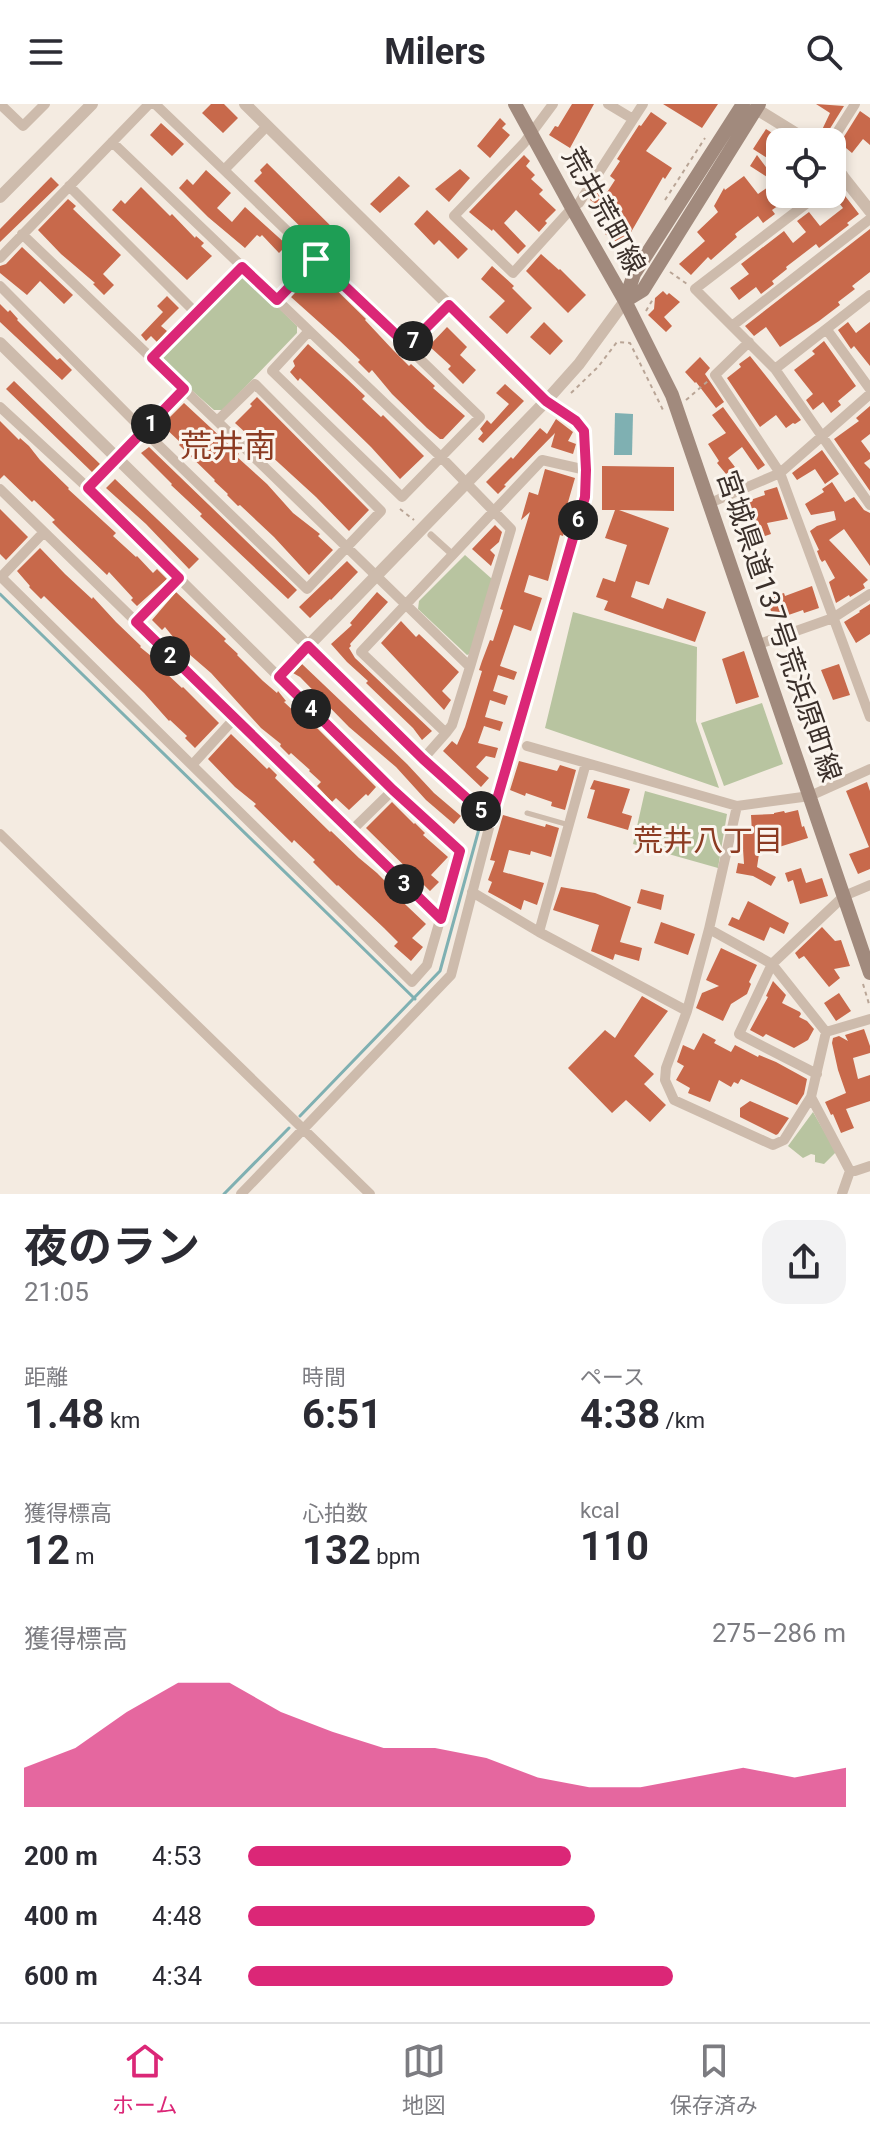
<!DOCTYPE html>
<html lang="ja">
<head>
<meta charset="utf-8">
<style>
	:root { --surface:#fff; --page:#f2f2f3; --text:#2b2b33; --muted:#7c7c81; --line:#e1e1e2; --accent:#db2777 }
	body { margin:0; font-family:Roboto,"Noto Sans JP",sans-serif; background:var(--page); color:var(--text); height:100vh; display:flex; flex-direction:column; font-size:30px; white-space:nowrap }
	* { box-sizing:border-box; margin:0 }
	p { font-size:26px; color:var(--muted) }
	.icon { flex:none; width:44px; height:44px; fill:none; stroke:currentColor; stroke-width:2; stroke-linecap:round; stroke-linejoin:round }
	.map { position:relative; height:1090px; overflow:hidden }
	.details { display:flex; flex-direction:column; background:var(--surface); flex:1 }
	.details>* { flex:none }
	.controls { position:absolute; left:766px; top:24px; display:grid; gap:16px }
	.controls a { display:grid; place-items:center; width:80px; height:80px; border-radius:16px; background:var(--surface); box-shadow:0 4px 12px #0003; font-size:40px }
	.pin { position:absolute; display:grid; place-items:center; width:68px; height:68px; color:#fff; margin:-34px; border-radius:16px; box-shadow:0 4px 12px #0006 }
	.km { position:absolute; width:40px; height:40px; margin:-20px; border-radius:50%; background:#222; color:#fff; font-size:22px; line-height:40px; text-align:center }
	.round { display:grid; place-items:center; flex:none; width:84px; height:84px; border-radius:24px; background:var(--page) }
	.head { display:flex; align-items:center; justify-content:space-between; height:136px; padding:0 24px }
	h1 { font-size:44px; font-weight:700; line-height:60px }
	.metrics { display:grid; grid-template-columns:repeat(3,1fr); gap:12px; height:136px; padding:8px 24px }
	.metrics div { display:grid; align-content:center }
	.metrics b { font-size:40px; font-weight:700 }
	.metrics small { font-size:22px; font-weight:400 }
	.metrics p { font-size:22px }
	.chart { height:224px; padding:16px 24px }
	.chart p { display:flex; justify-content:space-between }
	.chart svg { width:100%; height:144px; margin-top:8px; fill:var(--accent); opacity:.7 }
	ul { padding:0 24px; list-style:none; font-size:26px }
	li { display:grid; grid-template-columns:128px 96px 1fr; align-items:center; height:60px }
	li i { height:20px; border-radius:10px; background:var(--accent) }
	header { display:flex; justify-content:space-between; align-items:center; height:104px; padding:0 24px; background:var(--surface); font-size:36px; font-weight:700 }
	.dock { display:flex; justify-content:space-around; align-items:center; height:112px; border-top:2px solid var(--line); background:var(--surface); font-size:22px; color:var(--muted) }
	.dock a { display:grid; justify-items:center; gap:4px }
	.dock .active { color:var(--accent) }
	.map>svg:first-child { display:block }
	.green { fill:#b8c4a0 }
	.water { fill:#7fb0b2 }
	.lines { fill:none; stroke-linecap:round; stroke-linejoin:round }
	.stream { stroke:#7fb0b2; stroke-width:3 }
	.building { fill:#c8694b }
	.path { stroke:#b9a596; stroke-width:2; stroke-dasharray:4 4; stroke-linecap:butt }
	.service { stroke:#cdbbac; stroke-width:5 }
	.pedestrian { stroke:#cdbbac; stroke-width:7 }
	.minor { stroke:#cdbbac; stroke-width:10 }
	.tertiary { stroke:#cdbbac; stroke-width:12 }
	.secondary { stroke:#a18a7d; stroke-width:14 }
	.route-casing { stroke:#fff; stroke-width:16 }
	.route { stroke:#db2777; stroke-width:10 }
	.labels { text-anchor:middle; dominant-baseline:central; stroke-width:6; stroke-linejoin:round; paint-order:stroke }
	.street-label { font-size:28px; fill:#3b302b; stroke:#fbf5ee }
	.neighbourhood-label { font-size:30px; fill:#8c3b22; stroke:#fbf5ee }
	.quarter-label { font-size:32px; fill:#8c3b22; stroke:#fbf5ee }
</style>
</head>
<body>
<header><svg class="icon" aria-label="menu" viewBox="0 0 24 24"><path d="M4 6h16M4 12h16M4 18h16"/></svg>Milers<svg class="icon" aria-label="search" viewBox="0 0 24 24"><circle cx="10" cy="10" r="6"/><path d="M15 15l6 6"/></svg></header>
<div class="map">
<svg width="870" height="1090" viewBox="0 0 870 1090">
	<rect width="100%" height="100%" fill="#f4ebe1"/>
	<path class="green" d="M237,172l10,1 50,49v7l-74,77h-9l-53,-47 2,-10z
		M465,451l27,24 -20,74 -5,2 -49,-46 1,-8z
		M573,508l124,35 -1,74 23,67 -174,-60z
		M762,599l21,61 -59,22 -23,-63z
		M645,687l82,23 -9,54 -85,-24z
		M813,1008l23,40 -12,12 -9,-2v-7l-4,-1 -8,4 -15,-12z"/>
	<path class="water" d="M615,309l18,1 -1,41h-18z"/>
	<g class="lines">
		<path class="stream" d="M0,490l415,405
			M300,1012l140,-145 39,-142
			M224,1090l65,-66"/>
	</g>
	<path class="building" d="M211,0h13l14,14 -15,15 -21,-20z
		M572,0h22l-24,44 -21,-13 6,-9 3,1z
		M663,0h55l-16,24z
		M816,0l28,2 -18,29 -5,-3 9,-19z
		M860,7l10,7v27l-7,-6 -11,14 -12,-10z
		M651,8l16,11 -21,28 26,17 -7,11 -2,-2 -40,69 -18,-12 11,-17 -26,-17 6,-9 8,6 11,-17 -5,-4 10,-15 -3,-2 22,-34 2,1z
		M500,14l6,6 -4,4 8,7 -20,23 -13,-12z
		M161,19l23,21 -12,12 -22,-21z
		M766,25l14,9v28l-27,-17z
		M524,51l6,6 -4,5 9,9 -4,4 12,11 -4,4 17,16 -11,11 2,2 -8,9 -23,-22 -12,13 22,23 -8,8 -25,-25 -1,2 -23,-19z
		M757,51l23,31v8h15l-23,16 3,4 -12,9 -5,-7 -23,18 2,3 -26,23 -3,-3 -17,18 -12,-11 26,-23 -8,-9 21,-20 -4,-6 10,-18 1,2 19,-14 14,18 17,-12 -25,-16z
		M267,59l76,75 -7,7 -3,-3 -8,9 -71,-70 8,-8 -2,-3z
		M460,65l10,9 -21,24 -14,-13z
		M206,66l25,23 -14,15 15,14 13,-15 42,38 -8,8 -17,-18 -2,2 -3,-2 -12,13 -37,-31 -29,-29 8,-9 6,6z
		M399,72l11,10 -30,27 -10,-9z
		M51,73l8,8 -59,57v-13z
		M141,83l29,29 2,-2 23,24 1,-2 8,7 -3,3 11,10 -25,24 -75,-70 9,-10 4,4z
		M839,84l20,26 -12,9 2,2 -30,23 -3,-4 -30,23 1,2 -15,12 2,3 -13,10 -5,-7 -17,13 -9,-12 19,-14 -8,-10 43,-33 9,12 13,-11 -9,-11 12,-9 11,14 23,-18 -11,-14v-2z
		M68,95l8,7 -3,3 48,46 -18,19 11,11 -10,10 -11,-11 2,-1 -34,-29 -23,-24z
		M427,106l41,39 -10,10 -19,-19 -5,5 -20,-21z
		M870,125v43l-18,14 3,3 -17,13 2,3 -21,16 -39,26 -14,-20 -12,9 -9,-10z
		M22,143l51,48 -9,9 -24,-23 -13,14 -27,-22v-7l6,-2z
		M541,150l18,16 1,-1 26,26 -18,18 -42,-42z
		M492,162l22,20 -2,2 20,20 -25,26 -18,-17 16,-16 -24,-22z
		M316,166l50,49 -1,1 28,30 16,16 2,-2 24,22 -2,2 32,28 -22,23h-3l-13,-11 -35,-34 -20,-24 -3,3 -11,-11 2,-2 -21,-20 -48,-43z
		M663,187l4,4 2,-2 11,9 -16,15 8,9 -6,6 -18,-17 6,-6 1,-11z
		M167,192l12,12 -18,18 6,5 -10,11 -6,-6 -5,5 -5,-6 22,-23 -6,-6z
		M0,200l8,8 2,-2 8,9 -1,1 40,40 3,-2 12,12 -10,10 -62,-58z
		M544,218l19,19 -13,14 -20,-18z
		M848,218l8,11 14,-11v44l-16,-20 -3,3 -13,-19z
		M447,223l20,20 -7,8 16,15 -13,14 -15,-15 3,-3 -22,-20z
		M824,237l32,45 -18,15 3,4 -10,8 -8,-11 -10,8 -7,-10 7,-6 -19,-24 21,-16 -3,-3z
		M308,240l39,35 18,17 -3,3 19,18 2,-2 41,41 -24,23 -29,-32 -71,-69 -2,3 -8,-9 5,-6 -2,-5z
		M750,252l51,64 -6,4 -2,-1 -7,5 -10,-13 -16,12 -33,-49 14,-11 -2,-3z
		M700,253l10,11 -5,6 19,28 -8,6 -20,-26 -1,1 -10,-11z
		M14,277l86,83 -8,8 -86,-83z
		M505,280l19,17 -41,42 -5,-4 5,-6 -3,-4 7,-9 4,4 18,-20 -13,-11z
		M257,293l112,113 -20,21 -33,-34 -81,-74 17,-17 -2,-2z
		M184,299l55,51 -3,2 31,28 26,29 27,21 -2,2 15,14 -24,25 -35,-38 -34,-32 -2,1 -11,-11 1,-1 -14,-13 1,-1 -36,-35 2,-2 -19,-18z
		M870,302v28l-9,7 9,12v6l-6,4 6,6v22l-36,-52 25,-18 -3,-3z
		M723,303l42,58 -7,5 -16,-23 -14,11 7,9 -9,7 -9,-11 2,-2 -11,-17 18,-11 -14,-18z
		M556,315l17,13 -5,9 8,3 -3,10 -22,-7 4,-14 -51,52 2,1 -8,8 -12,-12 25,-25 2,2 27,-31 7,6z
		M0,317l19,19 1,-2 9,8 11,14 29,28 -1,1 48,44 -3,3 23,21 1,-1 16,17 4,-4 10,10 -30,27 -6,-6 2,-2 -24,-26 -2,3 -44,-42 -11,-11 3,-2 -21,-20 -2,2 -28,-27 -4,4z
		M149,343l148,143 -9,9 -88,-83 2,-2 -31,-29 1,-1 -31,-31z
		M822,346l17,24 -14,10 -10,-15 -18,11 -5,-7z
		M602,362l72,1v44l-55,-1 50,18 -20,57 -13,-4 -5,16 32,12 4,-11 39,14 -11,30 -91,-32 4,-9 -12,-4 7,-19 12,4 12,-37 -22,-7 10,-28h-13z
		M545,365l30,9 -13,45 4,2 -3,11 -3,-1 -12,46 -19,-6 -5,17 18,6 -11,33 -17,-6 -14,41 17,6 -3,8 -16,-5 -5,16 15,5 -3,9 -15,-5 -5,17 18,5 -3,9 -16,-5 -6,17 20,5 -3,10 -9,-2 -10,11 13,11 -8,9 -38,-36 9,-10 5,4 8,-18 17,-56 -3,-1 3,-9 8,-21 3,1 10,-31 -3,-1 30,-97 -9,8 8,-28 9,3z
		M115,375l84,80 -10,10 -43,-45 -40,-36z
		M832,378l13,20 9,-5 10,13 6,3v53l-26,-37 -15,11 39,40 -5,4 2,4 -15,9 -1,-2 -13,8 -7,-21 6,-4 -10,-18 -3,2 -2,-3 -3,-8 2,-1 -9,-19 7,-5 19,-6 -2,-9 -23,4 -6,-11 19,-12 -2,-3z
		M777,383l11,32 -21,4 4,11 -12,4 -9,-24 -9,4 -5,-13 29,-10 -1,-4z
		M0,405l28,28 -22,23 -6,-6z
		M495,421l7,7 -3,10 -9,8 5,5 -4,11 -19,-17z
		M40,444l25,26 27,25 1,-2 23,25 25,24 -1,1 16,13 12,12 -2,1 16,15 1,-1 36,36 -24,25 -10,-10 2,-2 -17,-16 -1,1 -25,-28 -100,-97 -3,3 -12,-12 1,-1 -13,-15z
		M347,457l11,11 -27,28 -1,-1 -20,19 -11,-11z
		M812,482l7,22 -15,5 -1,-3 -29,10 -7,-21 17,-6 1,3z
		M176,488l50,47 -2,2 14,13 -1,1 26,26 14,12 1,-2 8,10 -2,1 16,15 3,-3 73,73 -8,9 -2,-2 -17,16 -13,-12 -4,4 -15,-16 4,-4 -12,-11 1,-1 -19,-17 -2,2 -9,-9 1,-2 -20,-16 -50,-55 -29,-25 -17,-21 -3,3 -10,-10z
		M377,488l11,10 -38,42 1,2 -2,2 6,10 77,73 -10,9 -9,-12 -47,-45 2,-2 -21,-19 -16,-18 21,-19 -2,-2z
		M870,500v30l-14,9 -12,-21 16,-10 -1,-1z
		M401,517l15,16 3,-3 40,38 -17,19 9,9 -7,10 -63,-67z
		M744,547l15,46 -23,7 -14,-45z
		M302,560l105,100 27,29 27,23 -7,8 -28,-24 -30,-33 -47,-40 -49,-50 -7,-4z
		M839,560l11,31 -17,5 -12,-30z
		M231,630l36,35 2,-2 8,8 -2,3 55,54 1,-1 28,27 18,15 14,14 -2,2 37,35 -14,14 11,9 -12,14 -17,-15 4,-4 -14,-14 -46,-43 -1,1 -24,-24 2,-2 -21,-20 -2,3 -38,-37 2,-2 -21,-17 -27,-28z
		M519,657l38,10 3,-6 16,5 -11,40 -14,-4 1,-4 -26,-9 -1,3 -15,-6z
		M594,676l36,9 -8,24 10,3 -4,14 -41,-12 8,-28 -5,-1z
		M867,678l3,9v78l-12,5 -9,-20 20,-7 -23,-56z
		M392,698l22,22 1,-1 10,10 -2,2 25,22 -17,18 8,7 -9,9 -64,-63z
		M798,706l4,17 2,-1 4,12 -29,9v6l-20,1 -2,13 19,10 -5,9 -18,-10 -17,-3 2,-10 6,1 -2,-31h10l-1,-18 23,-1v-1l10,-2 1,2z
		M503,711l42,12 1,-3 13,4 -8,29 -20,-6 -1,4 -21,-5 -6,22 41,11 -7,22 -13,-5 -3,10 -33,-18 4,-10 -4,-2 7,-19 -5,-1z
		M801,764l5,15 16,-5 6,18 -28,8 -7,-24 -5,2 -3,-9z
		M561,783l34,6 36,14 -11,35 22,6 -3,13 -24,-7 -2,6 -22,-9 8,-26 -46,-15z
		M641,785l23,6 -3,15 -24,-7z
		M748,797l41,22 -5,11 -14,-7 -6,14 -36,-16 4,-8 7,3z
		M661,818l34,12 -7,21 -34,-12z
		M822,823l13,14 6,-1 9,26 -16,3 6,9 -11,9 -25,-31 -5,3 -4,-6z
		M721,844l36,17 -8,17 2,2 -4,10 -16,10 -8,17 -27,-13 6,-15 17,-7 -13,-6z
		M773,877l13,14 -4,8 18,9 1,2 -2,3 8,4 7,8 -6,11 -14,8 -28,-14 -3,3 -13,-7 18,-33 -2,-1z
		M839,889l12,18 -15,10 -12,-18z
		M642,892l26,15 -34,45 20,18 -10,10 22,21 -16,17 -24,-22 -14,13 -44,-45 37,-38 10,8z
		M864,925l6,17v7l-17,5 5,21 12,-4v26l-24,8 8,19 -13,5 -8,-19 -2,1 -6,-13 21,-9 -8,-23 -6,-27 1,-5 6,-2 9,5 -3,-6z
		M703,929l13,7 -2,3 17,9 4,-7 23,12 1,-2 17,7 31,17 -3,15 -7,11 -56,-26 -3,5 -4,-2 -3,5 -12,-7 -9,22 -22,-9 2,-5 -14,-8 8,-14 -7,-4 6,-17 11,5z
		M750,997l39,17 -11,16 -2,1 -36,-18v-9z"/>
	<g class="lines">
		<path class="path" d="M665,96l40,-62
			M615,156l14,-1
			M670,168l17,12
			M646,207l7,-12
			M571,289l27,-26 19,-25 13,1 33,67
			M686,296l22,-19
			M400,405l14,11
			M863,880l6,20"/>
		<path class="service" d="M527,709l42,12"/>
		<path class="pedestrian" d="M431,431l22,20"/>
		<path class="minor" d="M0,0l23,22 22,-22
			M155,0l69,66 43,-44
			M553,0l-29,39 -70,73 59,57 59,-65 7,-5 64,-99
			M608,0l25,15
			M112,38l329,315 70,72 -41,138
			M831,38l24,-38
			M224,66l256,247 -78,80 -130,-126 37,-40
			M832,80l11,-9
			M69,82l127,127
			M819,90l-124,95 80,80 95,136
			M22,130l195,187
			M0,154l149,-154
			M0,182l144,145 163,158 74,-78 -126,-127 -38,37 253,246 -18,58 -6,8
			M277,196l39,-41
			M732,222l138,-107
			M827,226l43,59
			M749,238l-34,33 65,98 90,244
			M408,242l41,-41
			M152,254l90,-91
			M775,265l95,-74
			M0,303l88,81 305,302 67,61 -33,114 -15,17 -412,-406
			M88,384l96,-99
			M0,385l441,430
			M710,399l70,-30 90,-79
			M1,473l43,-45
			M136,518l43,-44
			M759,540l74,-26 37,-24
			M279,573l29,-31
			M527,642l210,60 73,-10 60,-27
			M192,661l42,-46
			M737,702l-28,123 -22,82 -21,57 -1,12 9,20 99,45 11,-5 27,-43
			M350,728l43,-42
			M0,730l370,360
			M472,788l67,40 148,79
			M709,825l63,35 54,68
			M539,828l47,-169
			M870,915l-44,13 -15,65 39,74h5l15,-5
			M817,970l-78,-40 33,-70 72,-68 26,-11
			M241,1090l210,-219 40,-155 94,-323 1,-27 -44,-10 -181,192 85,81 -23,26
			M842,1090l8,-23"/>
		<path class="tertiary" d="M245,0l301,297 30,20 8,10 2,39
			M748,0l62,38
			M832,59l38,48
			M0,93l92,-93
			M0,239l308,303
			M491,716l-68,-61 -115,-113 238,-245 33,-37 46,-63"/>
		<path class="secondary" d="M515,0l57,104 53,93 47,94 198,578
			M625,197l18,-11 116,-186
			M625,197l9,-27 109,-170"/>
	</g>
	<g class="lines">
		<g class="route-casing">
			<path id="route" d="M316,155l92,87 41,-41 97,96 30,20 8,10 2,39 -1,27 -94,323 -68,-61 -115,-113 -29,31 114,113 67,61 -19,68 -305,-297 43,-44 -91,-90 96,-99 -32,-31 90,-91 35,33z"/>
		</g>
		<use href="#route" class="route"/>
	</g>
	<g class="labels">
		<g class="street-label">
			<text transform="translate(604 107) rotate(61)">荒井荒町線</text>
			<text transform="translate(779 522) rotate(71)">宮城県道137号荒浜原町線</text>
		</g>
		<g class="neighbourhood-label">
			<text x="708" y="736">荒井八丁目</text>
		</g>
		<g class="quarter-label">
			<text x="228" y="342">荒井南</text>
		</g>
	</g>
</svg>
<div class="controls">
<a><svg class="icon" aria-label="locate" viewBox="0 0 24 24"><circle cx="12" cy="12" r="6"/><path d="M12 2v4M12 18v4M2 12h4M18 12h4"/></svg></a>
</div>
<div class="pin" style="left:316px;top:155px;background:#1e9e55"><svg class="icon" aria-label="arrive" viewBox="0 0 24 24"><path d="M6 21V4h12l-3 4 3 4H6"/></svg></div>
<b class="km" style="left:151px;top:320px">1</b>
<b class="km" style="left:170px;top:552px">2</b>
<b class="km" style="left:404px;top:780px">3</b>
<b class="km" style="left:311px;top:605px">4</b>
<b class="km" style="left:481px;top:707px">5</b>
<b class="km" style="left:578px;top:416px">6</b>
<b class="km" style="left:413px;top:237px">7</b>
</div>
<section class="details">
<div class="head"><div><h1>夜のラン</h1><p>21:05</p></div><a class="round"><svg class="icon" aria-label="share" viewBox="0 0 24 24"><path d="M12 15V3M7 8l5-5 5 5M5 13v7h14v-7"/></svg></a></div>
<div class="metrics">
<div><p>距離</p><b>1.48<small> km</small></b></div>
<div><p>時間</p><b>6:51</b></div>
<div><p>ペース</p><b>4:38<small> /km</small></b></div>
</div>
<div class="metrics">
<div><p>獲得標高</p><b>12<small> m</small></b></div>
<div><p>心拍数</p><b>132<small> bpm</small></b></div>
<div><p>kcal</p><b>110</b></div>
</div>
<div class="chart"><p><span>獲得標高</span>275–286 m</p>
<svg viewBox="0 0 160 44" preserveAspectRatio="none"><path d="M0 44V32L10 26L20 15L30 6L40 6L50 15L60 21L70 26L80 26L90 29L100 35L110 38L120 38L130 35L140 32L150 35L160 32V44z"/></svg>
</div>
<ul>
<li><b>200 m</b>4:53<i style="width:54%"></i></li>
<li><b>400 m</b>4:48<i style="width:58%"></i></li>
<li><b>600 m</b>4:34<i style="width:71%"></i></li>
</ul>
</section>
<nav class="dock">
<a class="active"><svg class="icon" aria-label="home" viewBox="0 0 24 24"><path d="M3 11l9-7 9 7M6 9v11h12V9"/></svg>ホーム</a>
<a><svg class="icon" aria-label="map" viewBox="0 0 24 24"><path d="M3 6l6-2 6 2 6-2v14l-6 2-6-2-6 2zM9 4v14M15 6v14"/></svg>地図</a>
<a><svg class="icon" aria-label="saved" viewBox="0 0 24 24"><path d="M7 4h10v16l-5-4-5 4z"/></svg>保存済み</a>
</nav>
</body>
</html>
